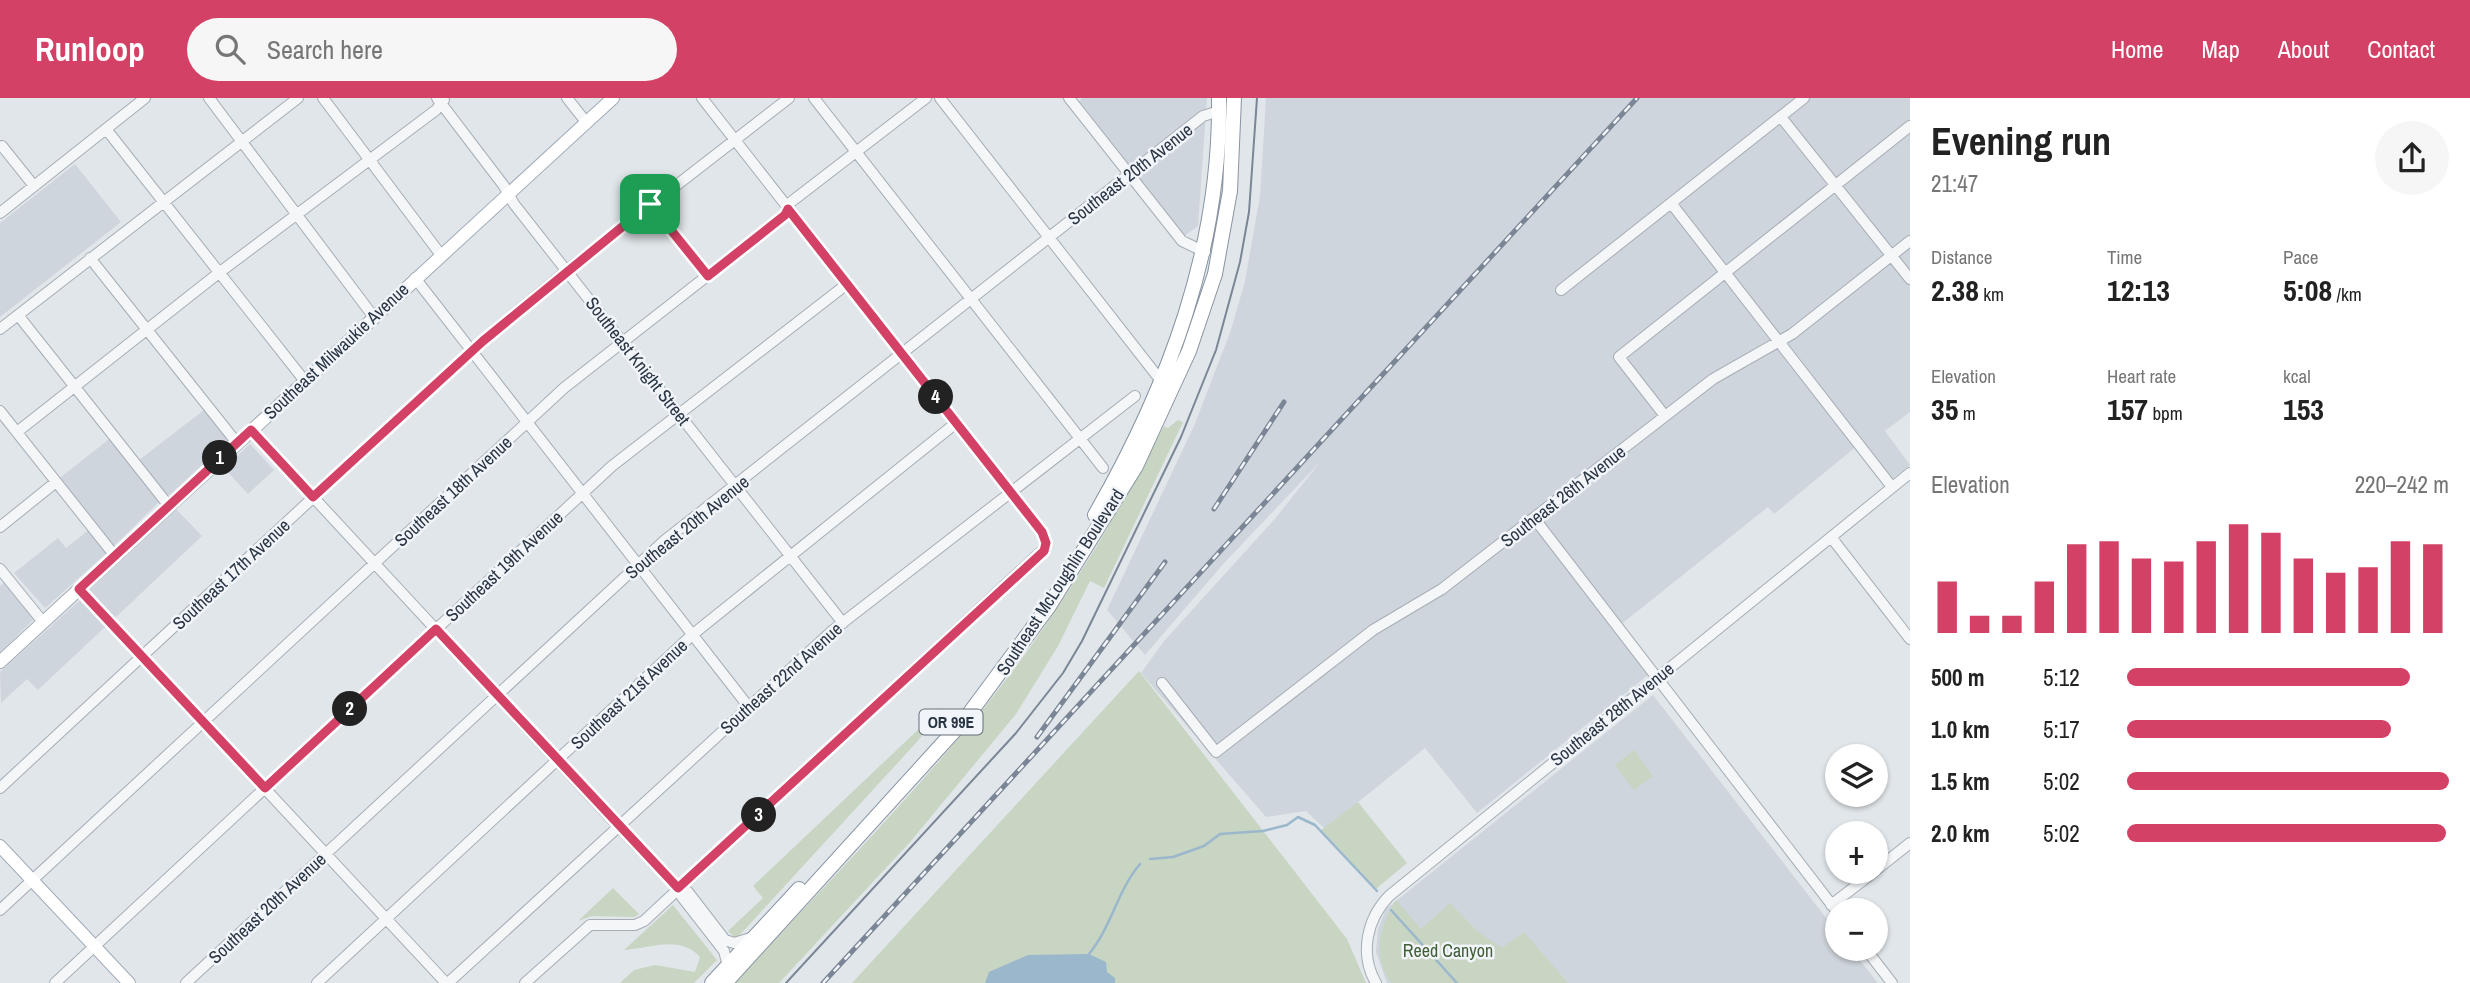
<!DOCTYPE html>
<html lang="en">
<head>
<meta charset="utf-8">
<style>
	:root { --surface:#fff; --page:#f6f6f6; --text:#222; --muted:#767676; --accent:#d44166 }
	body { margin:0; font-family:"Archivo Narrow",sans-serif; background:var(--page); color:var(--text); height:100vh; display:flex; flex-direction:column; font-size:26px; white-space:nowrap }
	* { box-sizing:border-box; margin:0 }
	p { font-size:23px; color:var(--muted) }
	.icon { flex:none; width:38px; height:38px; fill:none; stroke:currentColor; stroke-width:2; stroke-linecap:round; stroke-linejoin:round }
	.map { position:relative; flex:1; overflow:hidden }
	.panel { display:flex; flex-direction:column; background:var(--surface); width:560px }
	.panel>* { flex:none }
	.fabs { position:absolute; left:1825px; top:646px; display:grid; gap:14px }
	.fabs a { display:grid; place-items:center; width:63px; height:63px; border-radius:50%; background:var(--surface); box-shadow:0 2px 5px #0004; font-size:35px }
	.pin { position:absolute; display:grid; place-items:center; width:60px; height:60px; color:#fff; margin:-30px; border-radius:14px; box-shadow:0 4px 10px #0006 }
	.km { position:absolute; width:35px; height:35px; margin:-18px; border-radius:50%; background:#222; color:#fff; font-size:19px; line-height:35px; text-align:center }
	.round { display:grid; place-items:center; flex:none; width:74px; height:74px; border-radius:37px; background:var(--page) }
	.head { display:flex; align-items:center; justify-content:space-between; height:119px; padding:0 21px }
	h1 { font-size:38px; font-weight:800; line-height:52px }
	.stats { display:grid; grid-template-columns:repeat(3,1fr); gap:10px; height:119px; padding:7px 21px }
	.stats div { display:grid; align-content:center }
	.stats b { font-size:30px; font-weight:800 }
	.stats small { font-size:19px; font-weight:400 }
	.stats p { font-size:19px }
	.chart { height:196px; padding:14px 21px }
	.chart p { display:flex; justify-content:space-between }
	.chart svg { width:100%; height:126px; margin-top:7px; stroke:var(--accent); stroke-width:6 }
	ul { padding:0 21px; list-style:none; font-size:23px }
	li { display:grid; grid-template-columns:112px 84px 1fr; align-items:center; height:52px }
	li i { height:18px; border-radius:9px; background:var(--accent) }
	header { display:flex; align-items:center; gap:42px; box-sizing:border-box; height:98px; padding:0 35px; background:var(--accent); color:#fff }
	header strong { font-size:33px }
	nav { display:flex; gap:38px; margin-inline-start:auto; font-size:24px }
	.search { width:490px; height:63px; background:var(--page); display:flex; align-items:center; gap:18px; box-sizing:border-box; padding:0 24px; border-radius:38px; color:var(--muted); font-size:26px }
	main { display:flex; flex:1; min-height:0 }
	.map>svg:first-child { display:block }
	.built { fill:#cfd5dc }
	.green { fill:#c8d5c2 }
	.water { fill:#9bb7cc }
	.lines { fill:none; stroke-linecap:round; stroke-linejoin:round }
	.stream { stroke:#9bb7cc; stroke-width:2.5 }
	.minor-casing { stroke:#a6adb5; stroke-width:12 }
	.major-casing { stroke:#a0abb7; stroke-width:14 }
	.highway-casing { stroke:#8894a2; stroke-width:16 }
	.minor { stroke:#f4f6f8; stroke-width:10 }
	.major { stroke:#fff; stroke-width:12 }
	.highway { stroke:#fff; stroke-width:14 }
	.tram { stroke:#7a8695; stroke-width:2 }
	.rail-casing { stroke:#7a8695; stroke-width:5 }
	.rail { stroke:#f1f4f8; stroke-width:2.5; stroke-dasharray:8; stroke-linecap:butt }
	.route-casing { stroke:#fff; stroke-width:14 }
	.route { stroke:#d44166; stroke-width:9 }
	.labels { text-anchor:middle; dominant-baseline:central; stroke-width:5; stroke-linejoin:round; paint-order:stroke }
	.shield { fill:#f1f4f8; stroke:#656e79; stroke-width:2 }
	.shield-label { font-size:16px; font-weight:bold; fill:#293543 }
	.street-label { font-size:18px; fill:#293543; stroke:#f1f4f8 }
	.park-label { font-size:18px; fill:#415f35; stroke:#f1f4f8 }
</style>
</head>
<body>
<header>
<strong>Runloop</strong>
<div class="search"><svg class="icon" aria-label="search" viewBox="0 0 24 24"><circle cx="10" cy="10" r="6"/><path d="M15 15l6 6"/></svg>Search here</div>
<nav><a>Home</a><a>Map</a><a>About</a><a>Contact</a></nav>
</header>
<main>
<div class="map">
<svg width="1910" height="885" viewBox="0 0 1910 885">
	<rect width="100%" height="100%" fill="#e1e6ea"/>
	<path class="built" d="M1083,0h124l-9,128 -14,10 -105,-135z
		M1266,0h644v314l-25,19 25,34 -23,18 -30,-37 -83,68 -6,-7 -149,119 34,45 -176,142 -52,-65 -100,81 -19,-18 -40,6 -125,-144 23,-32 109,-120 49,-61 -97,102 -80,93 -38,-45 87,-184 37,-96 14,-49 15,-85z
		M75,66l46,58 -121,95v-94z
		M204,312l22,27 1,5 -57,53 -5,-1 -26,-34z
		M113,338l50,62 -52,51 -55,-68z
		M250,346l24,26 -26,24 -24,-26z
		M175,410l27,28 -87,82 -26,-29z
		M91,430l18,23 -64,57 -31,-35 44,-35 8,10z
		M5,484l29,37 -34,34v-67z
		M80,502l25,27 -67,63 -11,-11 -26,24 -1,-31z
		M1653,597l184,237 1,16 13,1 27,34h-491l-11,-31 2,-23 8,-20z"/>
	<path class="green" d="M1178,322l5,2 -79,166 -14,-7 -32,65 -42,68 -105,127 -132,142h-44c80,-87 163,-172 239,-263 74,-89 137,-192 190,-294l4,2z
		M1139,573l208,268 19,44h-514z
		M941,610l2,3 -28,33 -179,195 -8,-8 35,-33 -10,-12z
		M1634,652l19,26 -19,14 -19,-25z
		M1358,704l49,61 -31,26 -55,-59z
		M613,790l26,26 -5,3 -42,-1 -14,5z
		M1396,802l25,29 29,-26 27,28 25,17 22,-16 44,51h-177c-19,-29 -12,-55 5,-83z
		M673,807l44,55 -23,23h-74l14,-13 21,-5 40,7 5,-15c-21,-23 -52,-8 -76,-7z"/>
	<path class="water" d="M1089,856l17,8 1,10 8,6v5h-130l4,-11 39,-17z"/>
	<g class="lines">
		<path class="stream" d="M1150,761l23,-2 31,-11 16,-12 43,-3 24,-6 11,-8 17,8 62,66
			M1391,812l66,73
			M1089,856c23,-28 28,-63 51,-90"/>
		<g class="minor-casing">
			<path id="minor" d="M209,0l164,218
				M323,0l118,157
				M437,0l67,88 10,18 329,419
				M567,0l19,24
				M814,0l289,370
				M940,0l225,288
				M1069,0l113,143 23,11
				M1781,19l129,162
				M106,31l198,251
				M2,48l32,40
				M1671,105l221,284
				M650,106l57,72
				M0,115l145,-115
				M90,160l147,185
				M415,180l333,428
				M1561,192l243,-192
				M18,217l151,191
				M0,231l298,-231
				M0,313l115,145
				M1665,318l-46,-59 291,-231
				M251,332l367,396 53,55 17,11 37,48 9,3 20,-6
				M17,334l203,-160 216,-162 8,-10
				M1534,420l304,395
				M0,429l56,-45
				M1831,439l79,102
				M0,471l43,53
				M79,491l367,394
				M1162,585l54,69 157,-122 69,-41 271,-210 79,-45 118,-93
				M0,690l483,-448 83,-69 223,-173
				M1876,772l34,-27
				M678,790l4,9 42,54 4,15
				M1831,807l43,-33
				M0,812l564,-522 221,-173 6,-13 135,-104
				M1865,850l27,35
				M55,885l557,-517 235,-182
				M186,885l478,-442 539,-425 16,-5
				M317,885l375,-348 264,-212
				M448,885l384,-352 303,-235
				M525,885l65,-58h45l9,-4 402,-374 -4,-15 -340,-434
				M1376,885c-17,-29 -9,-64 13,-87l521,-423"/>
		</g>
		<g class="major-casing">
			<path id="major" d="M0,564l613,-564
				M0,748l129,137"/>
		</g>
		<g class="highway-casing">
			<path id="highway" d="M1095,417c74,-129 126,-268 124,-417
				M712,885l87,-94
				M725,885l241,-265 83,-112 87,-140 53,-115 26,-77 15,-83 4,-93"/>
		</g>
		<use href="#minor" class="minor"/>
		<use href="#major" class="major"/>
		<use href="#highway" class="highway"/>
		<path class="tram" d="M786,885l230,-250 47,-60 19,-32 99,-204 35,-87 24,-88 9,-50 8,-114"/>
		<g class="rail-casing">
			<path id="rail" d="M1214,411l70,-107
				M1037,639l128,-175
				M823,885l814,-885"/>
		</g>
		<use href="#rail" class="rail"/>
	</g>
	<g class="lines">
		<g class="route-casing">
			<path id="route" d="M650,106l58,72 77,-61 3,-6 254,323 4,11 -2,8 -366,337 -242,-259 -171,159 -186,-199 172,-159 62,67 170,-156z"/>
		</g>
		<use href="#route" class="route"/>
	</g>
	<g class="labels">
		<rect class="shield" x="919.5" y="611.5" width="63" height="25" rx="5"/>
		<g class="shield-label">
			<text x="951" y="624">OR 99E</text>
		</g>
		<g class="street-label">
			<text transform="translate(1130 76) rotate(-38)">Southeast 20th Avenue</text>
			<text transform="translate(336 253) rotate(-43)">Southeast Milwaukie Avenue</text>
			<text transform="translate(638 263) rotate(52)">Southeast Knight Street</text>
			<text transform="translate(453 393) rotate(-43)">Southeast 18th Avenue</text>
			<text transform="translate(1563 398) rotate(-38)">Southeast 26th Avenue</text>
			<text transform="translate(687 429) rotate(-39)">Southeast 20th Avenue</text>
			<text transform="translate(504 468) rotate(-43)">Southeast 19th Avenue</text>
			<text transform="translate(231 476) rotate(-43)">Southeast 17th Avenue</text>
			<text transform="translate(1060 484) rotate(-57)">Southeast McLoughlin Boulevard</text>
			<text transform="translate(781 580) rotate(-42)">Southeast 22nd Avenue</text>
			<text transform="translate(629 596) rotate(-43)">Southeast 21st Avenue</text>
			<text transform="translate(1612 616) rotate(-39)">Southeast 28th Avenue</text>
			<text transform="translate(267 810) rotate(-43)">Southeast 20th Avenue</text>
		</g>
		<g class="park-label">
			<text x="1448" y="852">Reed Canyon</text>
		</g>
	</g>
</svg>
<div class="fabs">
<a><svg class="icon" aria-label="layers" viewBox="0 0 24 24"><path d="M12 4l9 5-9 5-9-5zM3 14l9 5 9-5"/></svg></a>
<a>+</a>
<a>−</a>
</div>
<div class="pin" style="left:650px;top:106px;background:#1e9e55"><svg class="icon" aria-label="arrive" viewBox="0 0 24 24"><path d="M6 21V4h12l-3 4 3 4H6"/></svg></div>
<b class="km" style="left:220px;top:360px">1</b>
<b class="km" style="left:350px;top:611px">2</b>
<b class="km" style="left:759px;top:717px">3</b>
<b class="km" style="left:936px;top:299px">4</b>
</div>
<section class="panel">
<div class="head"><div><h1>Evening run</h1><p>21:47</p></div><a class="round"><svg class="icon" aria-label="share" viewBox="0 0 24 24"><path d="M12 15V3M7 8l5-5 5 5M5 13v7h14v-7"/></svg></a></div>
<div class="stats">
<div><p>Distance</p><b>2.38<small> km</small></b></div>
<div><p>Time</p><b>12:13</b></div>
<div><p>Pace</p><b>5:08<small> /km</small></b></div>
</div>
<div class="stats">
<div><p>Elevation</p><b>35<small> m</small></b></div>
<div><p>Heart rate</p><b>157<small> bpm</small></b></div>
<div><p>kcal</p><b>153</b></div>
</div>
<div class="chart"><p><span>Elevation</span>220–242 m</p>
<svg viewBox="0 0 160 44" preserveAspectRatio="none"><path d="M5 44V26M15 44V38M25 44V38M35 44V26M45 44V13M55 44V12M65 44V18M75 44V19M85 44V12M95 44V6M105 44V9M115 44V18M125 44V23M135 44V21M145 44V12M155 44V13"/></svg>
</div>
<ul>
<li><b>500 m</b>5:12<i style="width:88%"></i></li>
<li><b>1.0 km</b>5:17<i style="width:82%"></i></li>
<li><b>1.5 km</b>5:02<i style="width:100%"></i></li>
<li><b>2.0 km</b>5:02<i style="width:99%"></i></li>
</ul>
</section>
</main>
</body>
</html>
